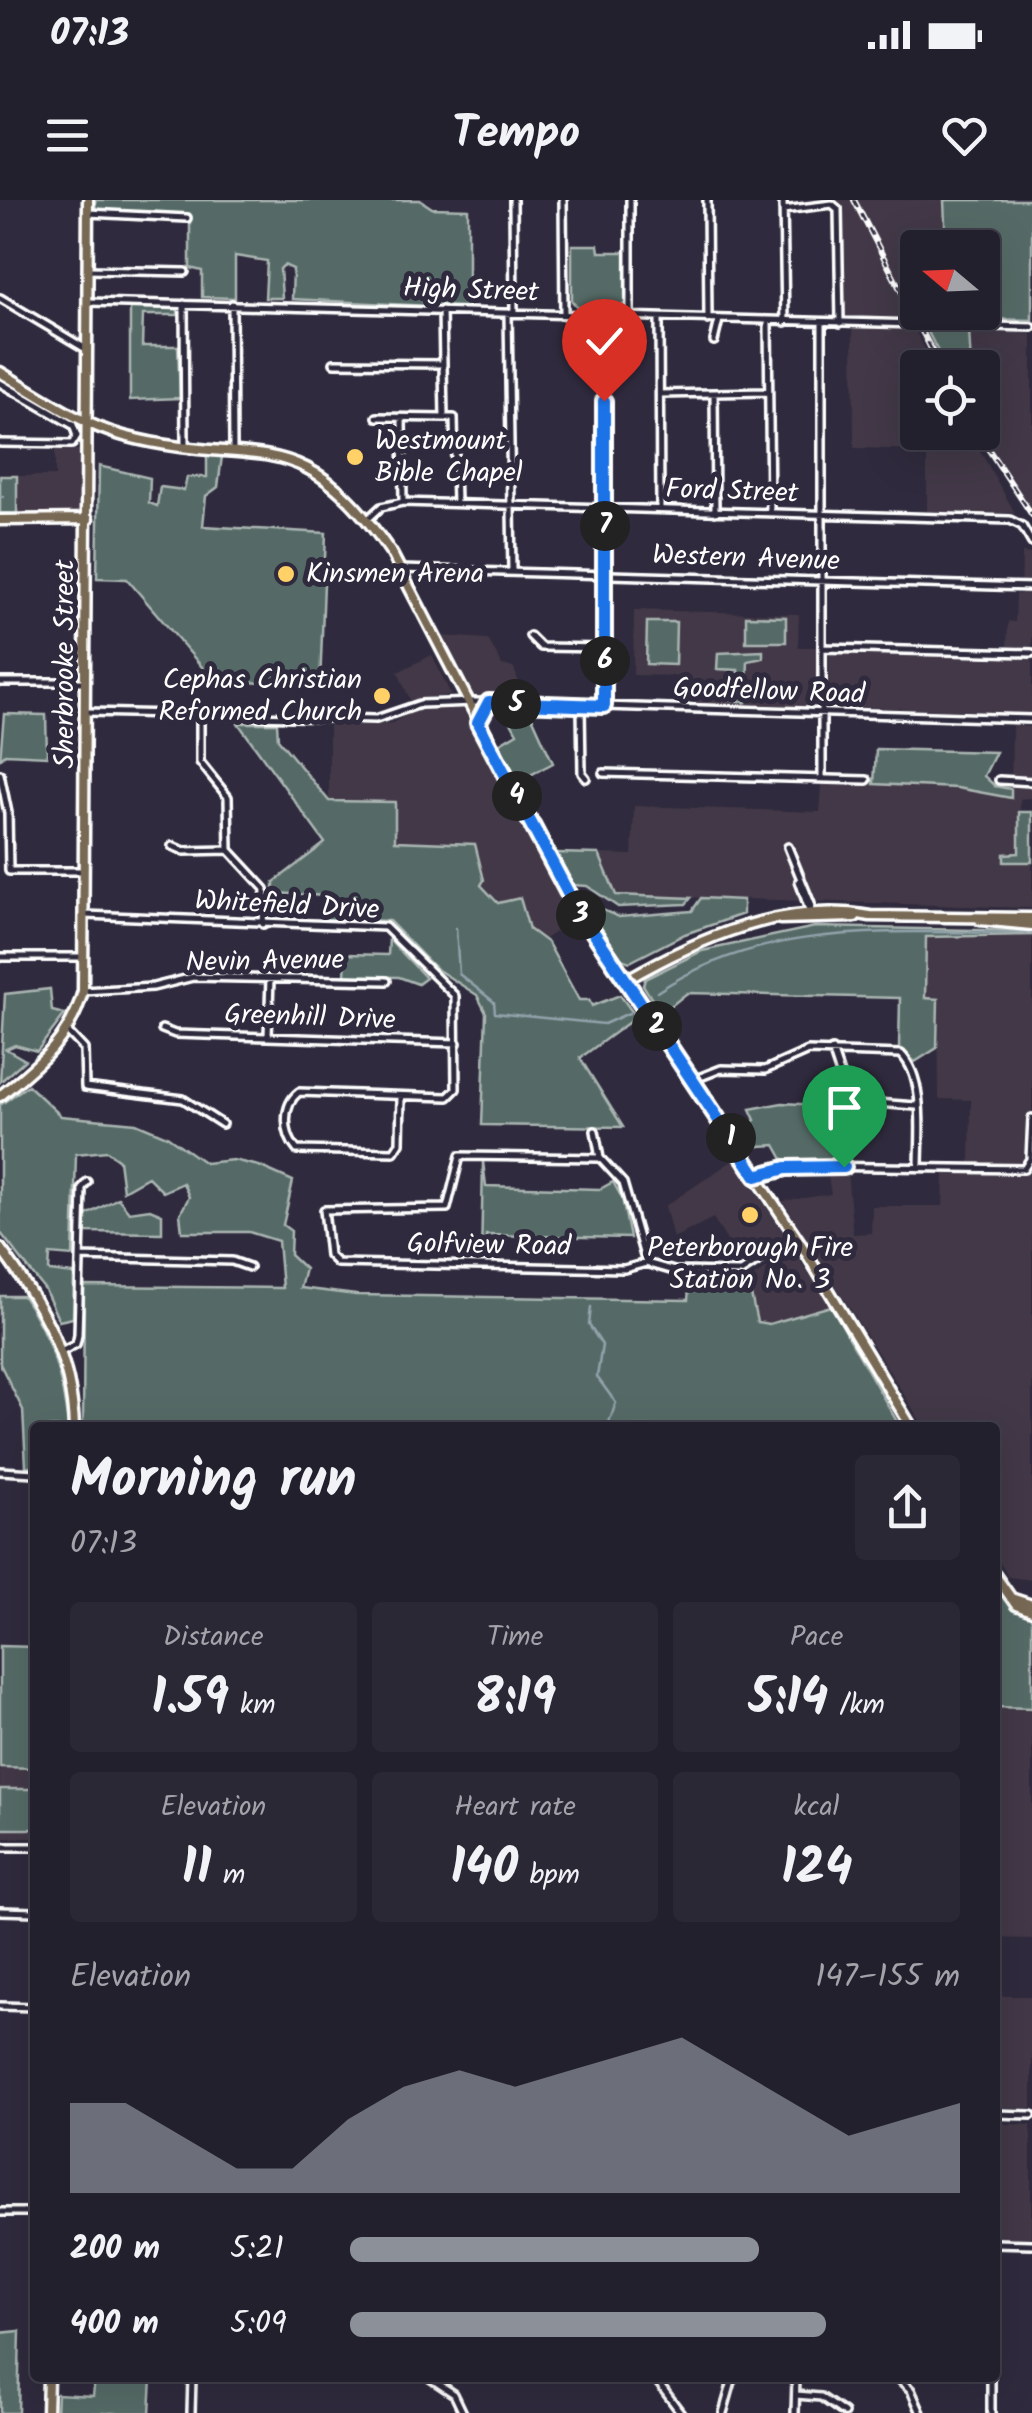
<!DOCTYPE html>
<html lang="en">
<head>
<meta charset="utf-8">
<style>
	:root { --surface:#23202e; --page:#2b2836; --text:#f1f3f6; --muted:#a3a3aa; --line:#403e4a; --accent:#8c9099 }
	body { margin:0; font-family:Kalam,sans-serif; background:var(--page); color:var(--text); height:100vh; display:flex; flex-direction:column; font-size:38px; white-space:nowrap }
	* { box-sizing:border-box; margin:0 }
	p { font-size:32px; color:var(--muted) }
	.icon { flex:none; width:55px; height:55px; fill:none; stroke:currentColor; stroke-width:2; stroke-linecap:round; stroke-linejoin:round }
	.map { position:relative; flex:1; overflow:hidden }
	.drawer { position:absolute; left:30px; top:1222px; width:970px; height:960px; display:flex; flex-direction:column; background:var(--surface); border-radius:10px; box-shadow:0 10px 40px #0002,0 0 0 2px var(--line) }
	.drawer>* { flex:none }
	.needle { width:65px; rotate:289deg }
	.buttons { position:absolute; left:900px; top:30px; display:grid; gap:20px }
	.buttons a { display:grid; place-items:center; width:100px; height:100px; border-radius:10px; background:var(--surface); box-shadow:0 10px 40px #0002,0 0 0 2px var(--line); font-size:50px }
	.pin { position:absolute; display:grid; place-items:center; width:85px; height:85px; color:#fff; margin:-102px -42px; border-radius:50% 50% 50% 0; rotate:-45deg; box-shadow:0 0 10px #0007 }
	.pin .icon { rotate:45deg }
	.km { position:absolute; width:50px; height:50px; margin:-25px; border-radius:50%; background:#222; color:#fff; font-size:28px; line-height:50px; text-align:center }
	.round { display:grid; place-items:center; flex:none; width:105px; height:105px; border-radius:10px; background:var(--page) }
	.head { display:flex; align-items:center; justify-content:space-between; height:170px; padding:0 40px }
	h1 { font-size:55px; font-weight:700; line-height:75px }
	.figures { display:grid; grid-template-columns:repeat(3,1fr); gap:15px; height:170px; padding:10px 40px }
	.figures div { display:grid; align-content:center; border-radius:10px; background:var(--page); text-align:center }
	.figures b { font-size:50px; font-weight:700 }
	.figures small { font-size:28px; font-weight:400 }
	.figures p { font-size:28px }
	.chart { height:280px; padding:20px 40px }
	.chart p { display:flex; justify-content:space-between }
	.chart svg { width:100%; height:180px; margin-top:10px; fill:var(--accent); opacity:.7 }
	ul { padding:0 40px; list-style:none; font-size:32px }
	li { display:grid; grid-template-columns:160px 120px 1fr; align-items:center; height:75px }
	li i { height:25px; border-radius:12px; background:var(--accent) }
	.status { display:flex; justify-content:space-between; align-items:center; height:70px; padding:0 50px; background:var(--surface); direction:ltr }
	.status svg { height:28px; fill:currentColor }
	header { display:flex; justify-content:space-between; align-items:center; height:130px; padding:0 40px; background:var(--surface); font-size:45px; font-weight:700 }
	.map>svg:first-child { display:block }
	.built { fill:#433947 }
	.green { fill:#556b66; stroke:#aab5b2; stroke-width:2.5 }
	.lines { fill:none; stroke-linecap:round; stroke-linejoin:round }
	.stream { stroke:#93a2ac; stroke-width:2.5 }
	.minor-casing { stroke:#fff; stroke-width:12 }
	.major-casing { stroke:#fff; stroke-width:15 }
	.minor { stroke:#2f2a3d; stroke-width:5 }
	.major { stroke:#786954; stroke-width:8 }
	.rail-casing { stroke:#fff; stroke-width:6 }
	.rail { stroke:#2f2a3d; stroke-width:2.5; stroke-dasharray:8; stroke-linecap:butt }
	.route-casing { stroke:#fff; stroke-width:20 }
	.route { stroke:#1a73e8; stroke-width:12 }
	.poi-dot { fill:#ffd166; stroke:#2f2a3d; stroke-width:4 }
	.labels { text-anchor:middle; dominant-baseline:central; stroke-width:10; stroke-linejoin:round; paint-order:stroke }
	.street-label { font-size:28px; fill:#fff; stroke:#2f2a3d }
	.poi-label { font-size:28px; fill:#fff; stroke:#2f2a3d; text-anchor:start }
</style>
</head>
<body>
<div class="status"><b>07:13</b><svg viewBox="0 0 49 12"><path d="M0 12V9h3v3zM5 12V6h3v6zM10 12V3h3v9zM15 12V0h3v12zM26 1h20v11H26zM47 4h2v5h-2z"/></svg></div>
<header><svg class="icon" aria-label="menu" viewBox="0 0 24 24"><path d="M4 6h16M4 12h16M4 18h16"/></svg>Tempo<svg class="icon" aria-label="heart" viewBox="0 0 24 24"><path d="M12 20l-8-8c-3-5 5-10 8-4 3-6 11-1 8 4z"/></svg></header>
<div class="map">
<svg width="1032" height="2213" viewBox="0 0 1032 2213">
	<rect width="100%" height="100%" fill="#2f2a3d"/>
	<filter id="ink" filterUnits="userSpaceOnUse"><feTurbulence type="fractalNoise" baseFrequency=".01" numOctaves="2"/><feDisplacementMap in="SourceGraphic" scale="20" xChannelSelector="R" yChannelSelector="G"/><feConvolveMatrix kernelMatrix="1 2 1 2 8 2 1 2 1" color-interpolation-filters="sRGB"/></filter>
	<g filter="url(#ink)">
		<path class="built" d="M812,0h39l60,118h-73l-3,-110h-23z
			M857,0h87l2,47 -28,1v64l29,1v5h-30z
			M853,127l62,3 20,37 -17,1v64l52,1 45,80 -88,-1v-62l-73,-2z
			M969,130l63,4v176l-50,-77v-65l-11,-1z
			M55,250h27l1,63 -66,1v-38h38z
			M1022,353l10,1v159l-203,-7v-53l173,6 5,-9 1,-29 7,1 1,-28h5z
			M634,410l165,4 -1,33h19l-2,60 -138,-4v-27l-44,-1z
			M441,436l47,3 14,26 12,3 11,33 -52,-4z
			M432,455l19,40 -41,5 -12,-28z
			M463,508l109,213 -29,19 -62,-55 3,-5 -10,-36 -79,-3 -66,-40v-76h46l17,-2 26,-14z
			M1012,525l20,2v71l-12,1 -1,55h-14l-1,8h28v46l-417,-13 -16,-41 33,1 2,-49 186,6 2,-27 52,-1 84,4 53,10z
			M1032,735v177l-6,3 -3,49h-53l1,-64 -32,-1 -1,-99 -13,-1 1,-62z
			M735,959l50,76 -44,29 -28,-46 -40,20 -8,-32z
			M827,970l20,1 6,63 18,-1 1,-27h71l1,-32h88v406l-24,-3 -13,-23v-126l-71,-1 -141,-226 48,-7z
			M792,1049l39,57 -63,18 -11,-2 -9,-41z
			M995,1507l37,1v231l-37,-1z
			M0,1567l35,1v70h-35z
			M995,1796h37v112l-37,-1z
			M995,1923l36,2v112l-5,2 -31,-1z"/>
		<path class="green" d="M95,0h325l12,8 36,1v99l-176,-9 1,-30 -9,-4 -4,4 2,29h-17l2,-37 -32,-5v42l-33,-1v-26l-12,-3v-54l-94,-4z
			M944,0h88v120l-85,-2v-5l35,-1v-64l-36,-1z
			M572,45h26l1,7h26v51l-5,5 -43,-1 -5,-6z
			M130,105l48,1v9h-35l-1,31h36l2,52 -50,2z
			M927,130h42l2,37h-25z
			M207,254l15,2 -4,31 -12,9 -3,30 123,7 -6,152 -106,-4 -87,-102 -30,-1 2,-112 51,12 -1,25 8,3 3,-19 24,3 3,-13h20z
			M0,276h17v38l-17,-1z
			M746,416l40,1v25h-40z
			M647,422h29l-1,43 -29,-1z
			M763,451v7l-15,3 -2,41 -25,-3v-13l17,-1v-15l-21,-1 1,-16z
			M504,509l25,1 24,53 -34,18 -22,-36 20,-12z
			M4,514l42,1 1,41 -42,-2 -5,5z
			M238,523h39l1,16 51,62 66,1v39l80,3 9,36 -3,5 17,18 22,-5 9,31 19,14 31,57h10l3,6 28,-11 16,22 -56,41 43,69 -141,-2 4,-112 -9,-18 -42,-27 -46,-47 -63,-2v-23l-52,-3v-11l51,-39z
			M876,549l120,3 -12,24 11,10 16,3v9l-54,-10 -83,-4z
			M1019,612h13v50h-28v-8l15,-1z
			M555,653l44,1 17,41 75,3 -5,6 -68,3 -31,-21 -15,-1z
			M701,698l42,2v14l-58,20 -55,28 -9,-3 -40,-58 38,16 73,-6z
			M815,727l217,4v4l-106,2 -1,61 13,1 -1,49 -22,14 -16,-15 1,-49 -213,-5 -26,21 -18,-29 2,-6 57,-28z
			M389,739l37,39 -8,6 -19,-7 -54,-1 1,-22 42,1z
			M50,789l2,22 13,3 -28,37 -22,-6 -9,4 19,11 -25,22 5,-88z
			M28,885l33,31 75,7 31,13 38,27 28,-3 26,6 34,15 -10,44 8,6 -1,24 15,14 -5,19 56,7 332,5 2,-23 58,4 9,41 12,2 62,-18 69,121h-817l1,-141 198,2 -4,-47 -29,-9h-67l-2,-18 9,-17 -6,-14 -20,9 -15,-15 -25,14 -4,-31 -12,-9 -31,3 -3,102 -23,-2 -1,17 25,3 -1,44 -14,3 -14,-31 -45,-58v-127z
			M782,903l36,2 18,54 -52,2 -9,-16 -29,2 -10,-16 19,-11 -5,-11z
			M483,962l3,24 114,3 13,-7 9,16 8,40 -144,-3 -1,25h-4z
			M118,998l11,14 21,-3 12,5v19l-77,-1v-16z
			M0,1096h23c28,41 40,82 45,131l-33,1v39l-9,-1 -3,-56 -23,-46z
			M995,1391l37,25v92l-37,-1z
			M0,1446l35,1v121l-35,-1z
			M0,1589h35v40h-35z
			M20,2131l-2,82h-18v-80z
			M95,2178h57l-2,35h-94l1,-19 36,2z"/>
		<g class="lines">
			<path class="stream" d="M0,295l3,2
				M456,728l3,46 35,28 1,11 109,11 25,-11
				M657,792c111,-75 248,-58 375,-59
				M591,1107l-2,18 13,20 -5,32 19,26 -9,25"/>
			<g class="minor-casing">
				<path id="minor" d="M513,0l1,113
					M563,0l1,113
					M630,0v114
					M707,0l1,120
					M783,0l2,122
					M783,10l49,-6 6,5 2,114
					M88,13l99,5
					M88,70l97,2
					M0,98l86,51
					M89,102l943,25
					M184,104l1,140
					M232,104l1,145
					M442,110l2,108h10l2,86
					M508,113l4,259
					M603,114l1,392
					M659,119l1,191
					M768,122l2,191
					M822,123v456
					M714,141l5,-21
					M334,163l109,1
					M0,183l73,42 4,11 -5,8 -72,-1
					M714,193l1,119
					M660,194l108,-2
					M377,217l67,1
					M402,218l1,84
					M367,320l14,-13 22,-5 607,18 12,6 10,17
					M400,369l632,18
					M530,436l11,11 64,1
					M823,448l209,5
					M0,482h85
					M581,507l1,66 4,5
					M88,512l288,7 44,-15 55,-2 557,17
					M200,514v48l28,35 1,53 36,39 -2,35
					M603,573l264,7
					M0,574l8,39 1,58h74
					M999,580l33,2
					M172,646l12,5 45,-1
					M788,647l23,57 -1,10
					M799,681l11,32
					M85,715l300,12 70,69 1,93 -8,8 -149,-5c-17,13 -16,42 -2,58l97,2 6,-9 1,-47
					M0,757h82
					M83,791l70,-4 40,-10 194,4
					M162,829l13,5 282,9
					M68,832l16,17 1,38 98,12 39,25
					M268,836l2,-57
					M832,850l17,51 67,5
					M693,880l28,-11 44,1 43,-19 93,3c25,25 18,81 18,114
					M595,931l5,27 23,25 23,80 28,8 67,1 54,-35
					M600,958l-140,-2 -13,52 -123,2 5,45 8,8 287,6 22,-6
					M757,975l50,-9 217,3 6,-10 2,-41
					M80,1057l152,4 17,6
					M63,1151l13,-7 2,-9 4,-147 5,-6
					M0,1271l35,2
					M0,1647h35
					M0,1711l35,1
					M0,1806l35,1
					M995,1914l37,1
					M0,2012h35
					M995,2043l37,1
					M430,2178l24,16 9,19
					M655,2178l26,35
					M898,2178l13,12 10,23
					M991,2178v35
					M796,2195l25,2 23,16
					M191,2213l1,-35
					M723,2213l10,-35
					M795,2213l1,-35"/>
			</g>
			<g class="major-casing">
				<path id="major" d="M0,172c39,23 79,52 124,64 131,35 174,-20 268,118l178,343 229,344 113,187
					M0,320l88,-1
					M478,523l11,-20
					M869,716l163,2
					M780,719l75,-2
					M980,720l52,5
					M626,780c73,-42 158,-79 244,-64
					M0,896c38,-31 70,-56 83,-105l5,-791
					M0,1048c42,57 72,107 74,180
					M995,1375l21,30 16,6
					M1011,1398l21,7
					M47,2213l1,-35"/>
			</g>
			<use href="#minor" class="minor"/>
			<use href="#major" class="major"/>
			<g class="rail-casing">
				<path id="rail" d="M854,0l87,168
					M977,232l55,83"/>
			</g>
			<use href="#rail" class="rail"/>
		</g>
	</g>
	<g class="lines" filter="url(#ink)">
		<g class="route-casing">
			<path id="route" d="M604,201v305l-115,-4 -11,21 92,174 186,279 30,-8 58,-1"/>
		</g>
		<use href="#route" class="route"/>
	</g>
	<g class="poi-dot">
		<circle cx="355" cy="257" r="10"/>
		<circle cx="286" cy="374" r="10"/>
		<circle cx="382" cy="496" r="10"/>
		<circle cx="750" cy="1015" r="10"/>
	</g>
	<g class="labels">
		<g class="street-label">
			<text transform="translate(471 91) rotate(2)">High Street</text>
			<text transform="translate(732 292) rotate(2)">Ford Street</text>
			<text transform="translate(746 359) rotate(2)">Western Avenue</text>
			<text transform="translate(65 464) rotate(-90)">Sherbrooke Street</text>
			<text transform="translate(769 492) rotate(2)">Goodfellow Road</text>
			<text transform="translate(287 706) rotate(3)">Whitefield Drive</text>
			<text transform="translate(265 762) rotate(-1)">Nevin Avenue</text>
			<text transform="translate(310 818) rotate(2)">Greenhill Drive</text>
			<text transform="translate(489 1046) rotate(1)">Golfview Road</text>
		</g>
		<g class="poi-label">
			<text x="375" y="241">Westmount<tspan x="375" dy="32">Bible Chapel</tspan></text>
			<text x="306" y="374">Kinsmen Arena</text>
			<text x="362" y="480" text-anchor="end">Cephas Christian<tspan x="362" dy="32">Reformed Church</tspan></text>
			<text x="750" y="1048" text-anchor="middle">Peterborough Fire<tspan x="750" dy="32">Station No. 3</tspan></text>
		</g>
	</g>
</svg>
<div class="buttons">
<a><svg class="needle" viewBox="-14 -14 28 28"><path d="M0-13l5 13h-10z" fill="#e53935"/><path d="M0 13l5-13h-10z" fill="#a3a3aa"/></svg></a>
<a><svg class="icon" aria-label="locate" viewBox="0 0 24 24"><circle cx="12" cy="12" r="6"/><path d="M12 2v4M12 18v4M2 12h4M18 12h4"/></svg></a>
</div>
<div class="pin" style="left:844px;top:967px;background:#1e9e55"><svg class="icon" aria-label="arrive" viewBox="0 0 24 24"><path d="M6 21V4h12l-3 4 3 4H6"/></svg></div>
<div class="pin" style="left:604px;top:201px;background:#d93025"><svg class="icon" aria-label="check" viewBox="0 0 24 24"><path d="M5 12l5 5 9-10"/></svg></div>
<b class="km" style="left:731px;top:938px">1</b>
<b class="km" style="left:657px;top:826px">2</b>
<b class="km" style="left:581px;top:715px">3</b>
<b class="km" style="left:517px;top:596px">4</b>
<b class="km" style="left:516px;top:504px">5</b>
<b class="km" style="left:605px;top:461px">6</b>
<b class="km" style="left:605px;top:326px">7</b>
<section class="drawer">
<div class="head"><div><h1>Morning run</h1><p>07:13</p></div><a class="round"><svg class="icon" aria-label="share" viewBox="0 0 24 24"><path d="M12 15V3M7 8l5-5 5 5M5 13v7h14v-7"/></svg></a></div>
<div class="figures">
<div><p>Distance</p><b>1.59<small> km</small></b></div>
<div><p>Time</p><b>8:19</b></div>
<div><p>Pace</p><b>5:14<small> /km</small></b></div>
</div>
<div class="figures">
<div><p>Elevation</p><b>11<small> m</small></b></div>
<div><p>Heart rate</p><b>140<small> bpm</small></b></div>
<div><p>kcal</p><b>124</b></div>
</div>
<div class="chart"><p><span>Elevation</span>147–155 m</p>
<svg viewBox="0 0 160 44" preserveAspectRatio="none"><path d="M0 44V22L10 22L20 30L30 38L40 38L50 26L60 18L70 14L80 18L90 14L100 10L110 6L120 14L130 22L140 30L150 26L160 22V44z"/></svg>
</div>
<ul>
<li><b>200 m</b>5:21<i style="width:67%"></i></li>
<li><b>400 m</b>5:09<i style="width:78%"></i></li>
</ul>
</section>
</div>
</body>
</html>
